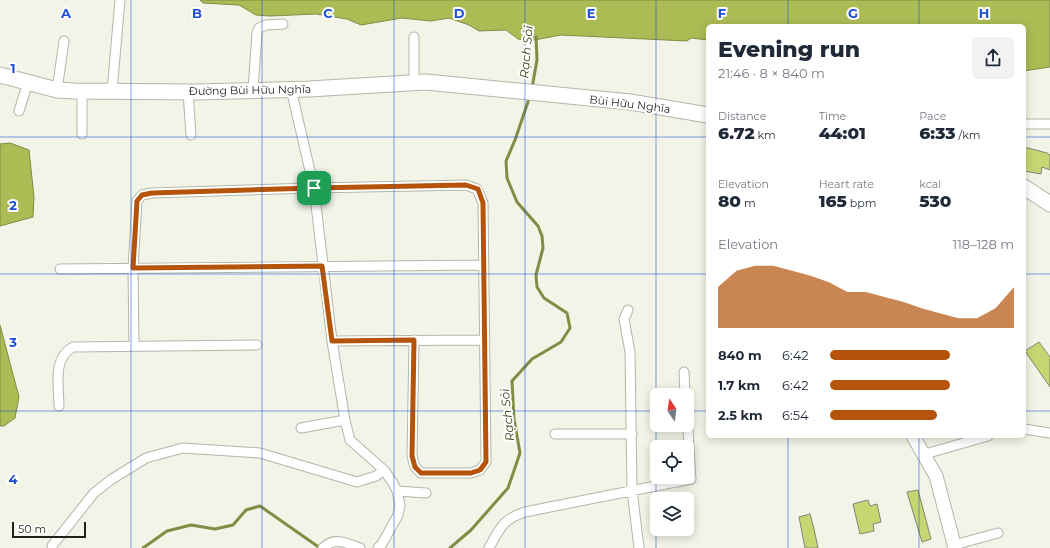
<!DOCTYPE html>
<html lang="en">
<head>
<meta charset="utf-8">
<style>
	:root { --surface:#fff; --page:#f2f2f3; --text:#1f2937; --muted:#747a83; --accent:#b45309 }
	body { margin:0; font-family:Montserrat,sans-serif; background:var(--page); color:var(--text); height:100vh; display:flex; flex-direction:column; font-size:15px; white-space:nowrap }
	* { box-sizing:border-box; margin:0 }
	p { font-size:13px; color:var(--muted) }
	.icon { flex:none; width:22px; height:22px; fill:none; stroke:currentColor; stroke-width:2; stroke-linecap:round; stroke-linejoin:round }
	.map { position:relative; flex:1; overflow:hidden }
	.details { position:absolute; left:706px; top:24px; width:320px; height:414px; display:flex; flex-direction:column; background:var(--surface); border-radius:6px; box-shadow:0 2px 10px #0003 }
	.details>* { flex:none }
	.needle { width:26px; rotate:347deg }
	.fabs { position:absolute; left:650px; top:388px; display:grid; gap:8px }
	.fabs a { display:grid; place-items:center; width:44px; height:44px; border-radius:6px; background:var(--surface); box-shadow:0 2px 10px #0003; font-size:20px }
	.scale { position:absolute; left:12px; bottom:10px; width:74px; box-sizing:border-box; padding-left:4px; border:2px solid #1f201c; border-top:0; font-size:11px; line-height:14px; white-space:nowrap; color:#1f201c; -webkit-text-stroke:3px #fff; paint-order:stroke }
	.pin { position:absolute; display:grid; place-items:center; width:34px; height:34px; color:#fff; margin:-17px; border-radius:8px; box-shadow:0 2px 6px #0006 }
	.round { display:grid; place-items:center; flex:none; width:42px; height:42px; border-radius:6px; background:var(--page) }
	.overview { display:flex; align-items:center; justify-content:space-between; height:68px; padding:0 12px }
	h1 { font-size:22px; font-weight:800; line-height:30px }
	.stats { display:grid; grid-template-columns:repeat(3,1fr); gap:6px; height:68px; padding:4px 12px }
	.stats div { display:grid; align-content:center }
	.stats b { font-size:17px; font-weight:800 }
	.stats small { font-size:11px; font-weight:400 }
	.stats p { font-size:11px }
	.chart { height:112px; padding:8px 12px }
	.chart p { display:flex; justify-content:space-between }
	.chart svg { width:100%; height:72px; margin-top:4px; fill:var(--accent); opacity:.7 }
	ul { padding:0 12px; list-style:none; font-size:13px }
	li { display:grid; grid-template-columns:64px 48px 1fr; align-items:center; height:30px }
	li i { height:10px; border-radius:5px; background:var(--accent) }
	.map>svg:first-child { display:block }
	.water { fill:#adbb55; stroke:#828c44 }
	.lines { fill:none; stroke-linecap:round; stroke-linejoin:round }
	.stream { stroke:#828c44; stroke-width:3 }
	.building { fill:#c7d670; stroke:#818478 }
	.street-casing { stroke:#b4b6a9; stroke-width:11 }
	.secondary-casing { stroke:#b4b6a9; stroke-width:15 }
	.primary-casing { stroke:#b4b6a9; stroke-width:17 }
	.street { stroke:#fff; stroke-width:9 }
	.secondary { stroke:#fff; stroke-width:13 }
	.primary { stroke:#fff; stroke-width:15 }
	.route-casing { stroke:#fff; stroke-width:8 }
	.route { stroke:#b45309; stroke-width:5 }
	.grid { fill:none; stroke:#1d4ed8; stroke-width:1; stroke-opacity:0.55 }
	.labels { text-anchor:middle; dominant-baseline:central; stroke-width:4; stroke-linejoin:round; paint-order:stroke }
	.street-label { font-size:11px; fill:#1f201c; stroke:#fff }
	.water-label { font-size:12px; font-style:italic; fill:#383d12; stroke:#fff }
	.grid-label { font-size:13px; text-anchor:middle; font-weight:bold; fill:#1d4ed8; stroke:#fff; stroke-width:4; stroke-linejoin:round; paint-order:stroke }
</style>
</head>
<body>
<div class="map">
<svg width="1050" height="548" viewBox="0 0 1050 548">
	<rect width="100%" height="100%" fill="#f1f4e6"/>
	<path class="water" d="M200,0h850v67l-26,4v-45h-316v14l-17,-2 -4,3 -126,-6 -32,6 -11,-2 -12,-9 -27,1 -10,-6 -20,-7 -18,3 -29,-3 -41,7 -14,-6 -31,-5 -46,2 -14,-1 -17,-10 -36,-2z
		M10,143l19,7 5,47 -1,20 -33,9v-82z
		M0,325l19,72 -4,21 -11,8h-4z"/>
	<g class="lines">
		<path class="stream" d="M532,88l5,-28 -1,-23
			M143,548l24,-17 24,-6 24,4 18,-4 13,-15 14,-4 60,42
			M450,548l21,-18 37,-42 12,-35 -6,-34 -2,-38 20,-22 29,-17 9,-14 -3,-15 -23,-15 -7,-11 -1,-12 7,-27 -1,-12 -4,-10 -21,-24 -10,-24 -1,-17 9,-21 15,-44"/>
	</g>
	<path class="building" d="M1024,147l23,6 3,2v15l-8,-3 -1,7 -17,-3z
		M1039,342l11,15v30l-25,-36z
		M918,490l13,49 -9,3 -15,-50z
		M868,500l2,6 7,-2 4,18 -8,2 1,7 -14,3 -7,-30z
		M810,514l4,15 4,19h-13l-6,-31z"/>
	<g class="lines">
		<g class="street-casing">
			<path id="street" d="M414,37v45
				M291,89l23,99 18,153 13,79 5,20 34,30 9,13 4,8 3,14 -2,10 -16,29 -4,4
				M57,90l7,-49
				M253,90l4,-57 2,-5 7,-3 17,-1
				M112,91l8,-91
				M188,92l3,43
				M19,111l9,-29
				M1024,124h26
				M82,134v-43
				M60,269l424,-4
				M628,310l-4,9 6,33 2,138 7,58
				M332,341l153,-1
				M134,346l-1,-78 4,-67 5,-6 10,-2 162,-5 152,-3 11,4 6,14 3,259 -6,8 -9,3h-50l-6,-6 -3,-11 2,-116
				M684,372l1,23
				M59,406c0,-19 -7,-48 14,-59l184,-2
				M301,428l44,-8
				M1024,429l26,4
				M555,434h77
				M925,454l63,-18
				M397,491l29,2
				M954,545l44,-12
				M52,546l42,-53 18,-14 34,-21 37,-10 77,5 97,29 19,-6 8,-6
				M323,548c12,-12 23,-5 37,0
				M489,548c11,-20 14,-29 36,-36l166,-33 -4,-64"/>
		</g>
		<g class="secondary-casing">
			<path id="secondary" d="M913,436l23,40 19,72"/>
		</g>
		<g class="primary-casing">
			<path id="primary" d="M0,75l57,15 17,1 123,1 112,-3 117,-7 204,20 78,13
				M1024,187l26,17"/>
		</g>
		<use href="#street" class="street"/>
		<use href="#secondary" class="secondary"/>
		<use href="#primary" class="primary"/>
	</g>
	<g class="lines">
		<g class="route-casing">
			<path id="route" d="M466,185l12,4 5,14 3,259 -6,8 -9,3h-50l-6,-6 -3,-11 2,-116 -82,1 -10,-75 -189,2 4,-67 5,-6 10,-2 162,-5z"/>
		</g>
		<use href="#route" class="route"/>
	</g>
	<path class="grid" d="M131,0v548M262,0v548M394,0v548M525,0v548M656,0v548M788,0v26M919,0v26M0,137h708M1024,137h26M0,274h708M1024,274h26M0,411h657M687,411h21M1024,411h26M788,436v112M919,436v112"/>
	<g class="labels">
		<g class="street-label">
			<text transform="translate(250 90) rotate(-1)">Đường Bùi Hữu Nghĩa</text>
			<text transform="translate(630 104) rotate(7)">Bùi Hữu Nghĩa</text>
		</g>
		<g class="water-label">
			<text transform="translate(526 52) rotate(-85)">Rạch Sỏi</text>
			<text transform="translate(507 415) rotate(-96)">Rạch Sỏi</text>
		</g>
	</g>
	<g class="grid-label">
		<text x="66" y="18">A</text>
		<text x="197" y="18">B</text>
		<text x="328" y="18">C</text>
		<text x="459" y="18">D</text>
		<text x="591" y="18">E</text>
		<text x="722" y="18">F</text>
		<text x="853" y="18">G</text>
		<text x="984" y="18">H</text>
		<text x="13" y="73">1</text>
		<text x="13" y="210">2</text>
		<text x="13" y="347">3</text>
		<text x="13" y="484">4</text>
	</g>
</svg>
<div class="fabs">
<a><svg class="needle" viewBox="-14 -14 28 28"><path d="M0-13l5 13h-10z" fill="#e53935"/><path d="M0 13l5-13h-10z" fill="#747a83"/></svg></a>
<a><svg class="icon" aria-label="locate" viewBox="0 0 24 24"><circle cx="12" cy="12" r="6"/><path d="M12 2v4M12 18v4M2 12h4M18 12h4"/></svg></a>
<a><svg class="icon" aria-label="layers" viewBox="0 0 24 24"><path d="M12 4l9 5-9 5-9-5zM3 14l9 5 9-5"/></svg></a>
</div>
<div class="scale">50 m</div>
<div class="pin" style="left:314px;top:188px;background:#1e9e55"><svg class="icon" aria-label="arrive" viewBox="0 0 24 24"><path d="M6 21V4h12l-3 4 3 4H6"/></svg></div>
<section class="details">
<div class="overview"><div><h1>Evening run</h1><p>21:46 · 8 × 840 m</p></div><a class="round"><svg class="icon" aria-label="share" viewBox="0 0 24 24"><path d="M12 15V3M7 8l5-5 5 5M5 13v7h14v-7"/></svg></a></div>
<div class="stats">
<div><p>Distance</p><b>6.72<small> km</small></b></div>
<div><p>Time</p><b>44:01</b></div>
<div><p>Pace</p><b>6:33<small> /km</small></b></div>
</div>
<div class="stats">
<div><p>Elevation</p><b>80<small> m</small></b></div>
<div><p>Heart rate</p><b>165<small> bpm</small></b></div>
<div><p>kcal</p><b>530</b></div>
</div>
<div class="chart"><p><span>Elevation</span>118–128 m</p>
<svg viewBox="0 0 160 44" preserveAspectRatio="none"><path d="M0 44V19L10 9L20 6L30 6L40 9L50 12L60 16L70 22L80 22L90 25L100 28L110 32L120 35L130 38L140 38L150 32L160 19V44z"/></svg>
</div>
<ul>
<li><b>840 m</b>6:42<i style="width:65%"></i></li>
<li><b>1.7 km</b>6:42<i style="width:65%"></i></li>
<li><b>2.5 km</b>6:54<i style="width:58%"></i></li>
</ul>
</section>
</div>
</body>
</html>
